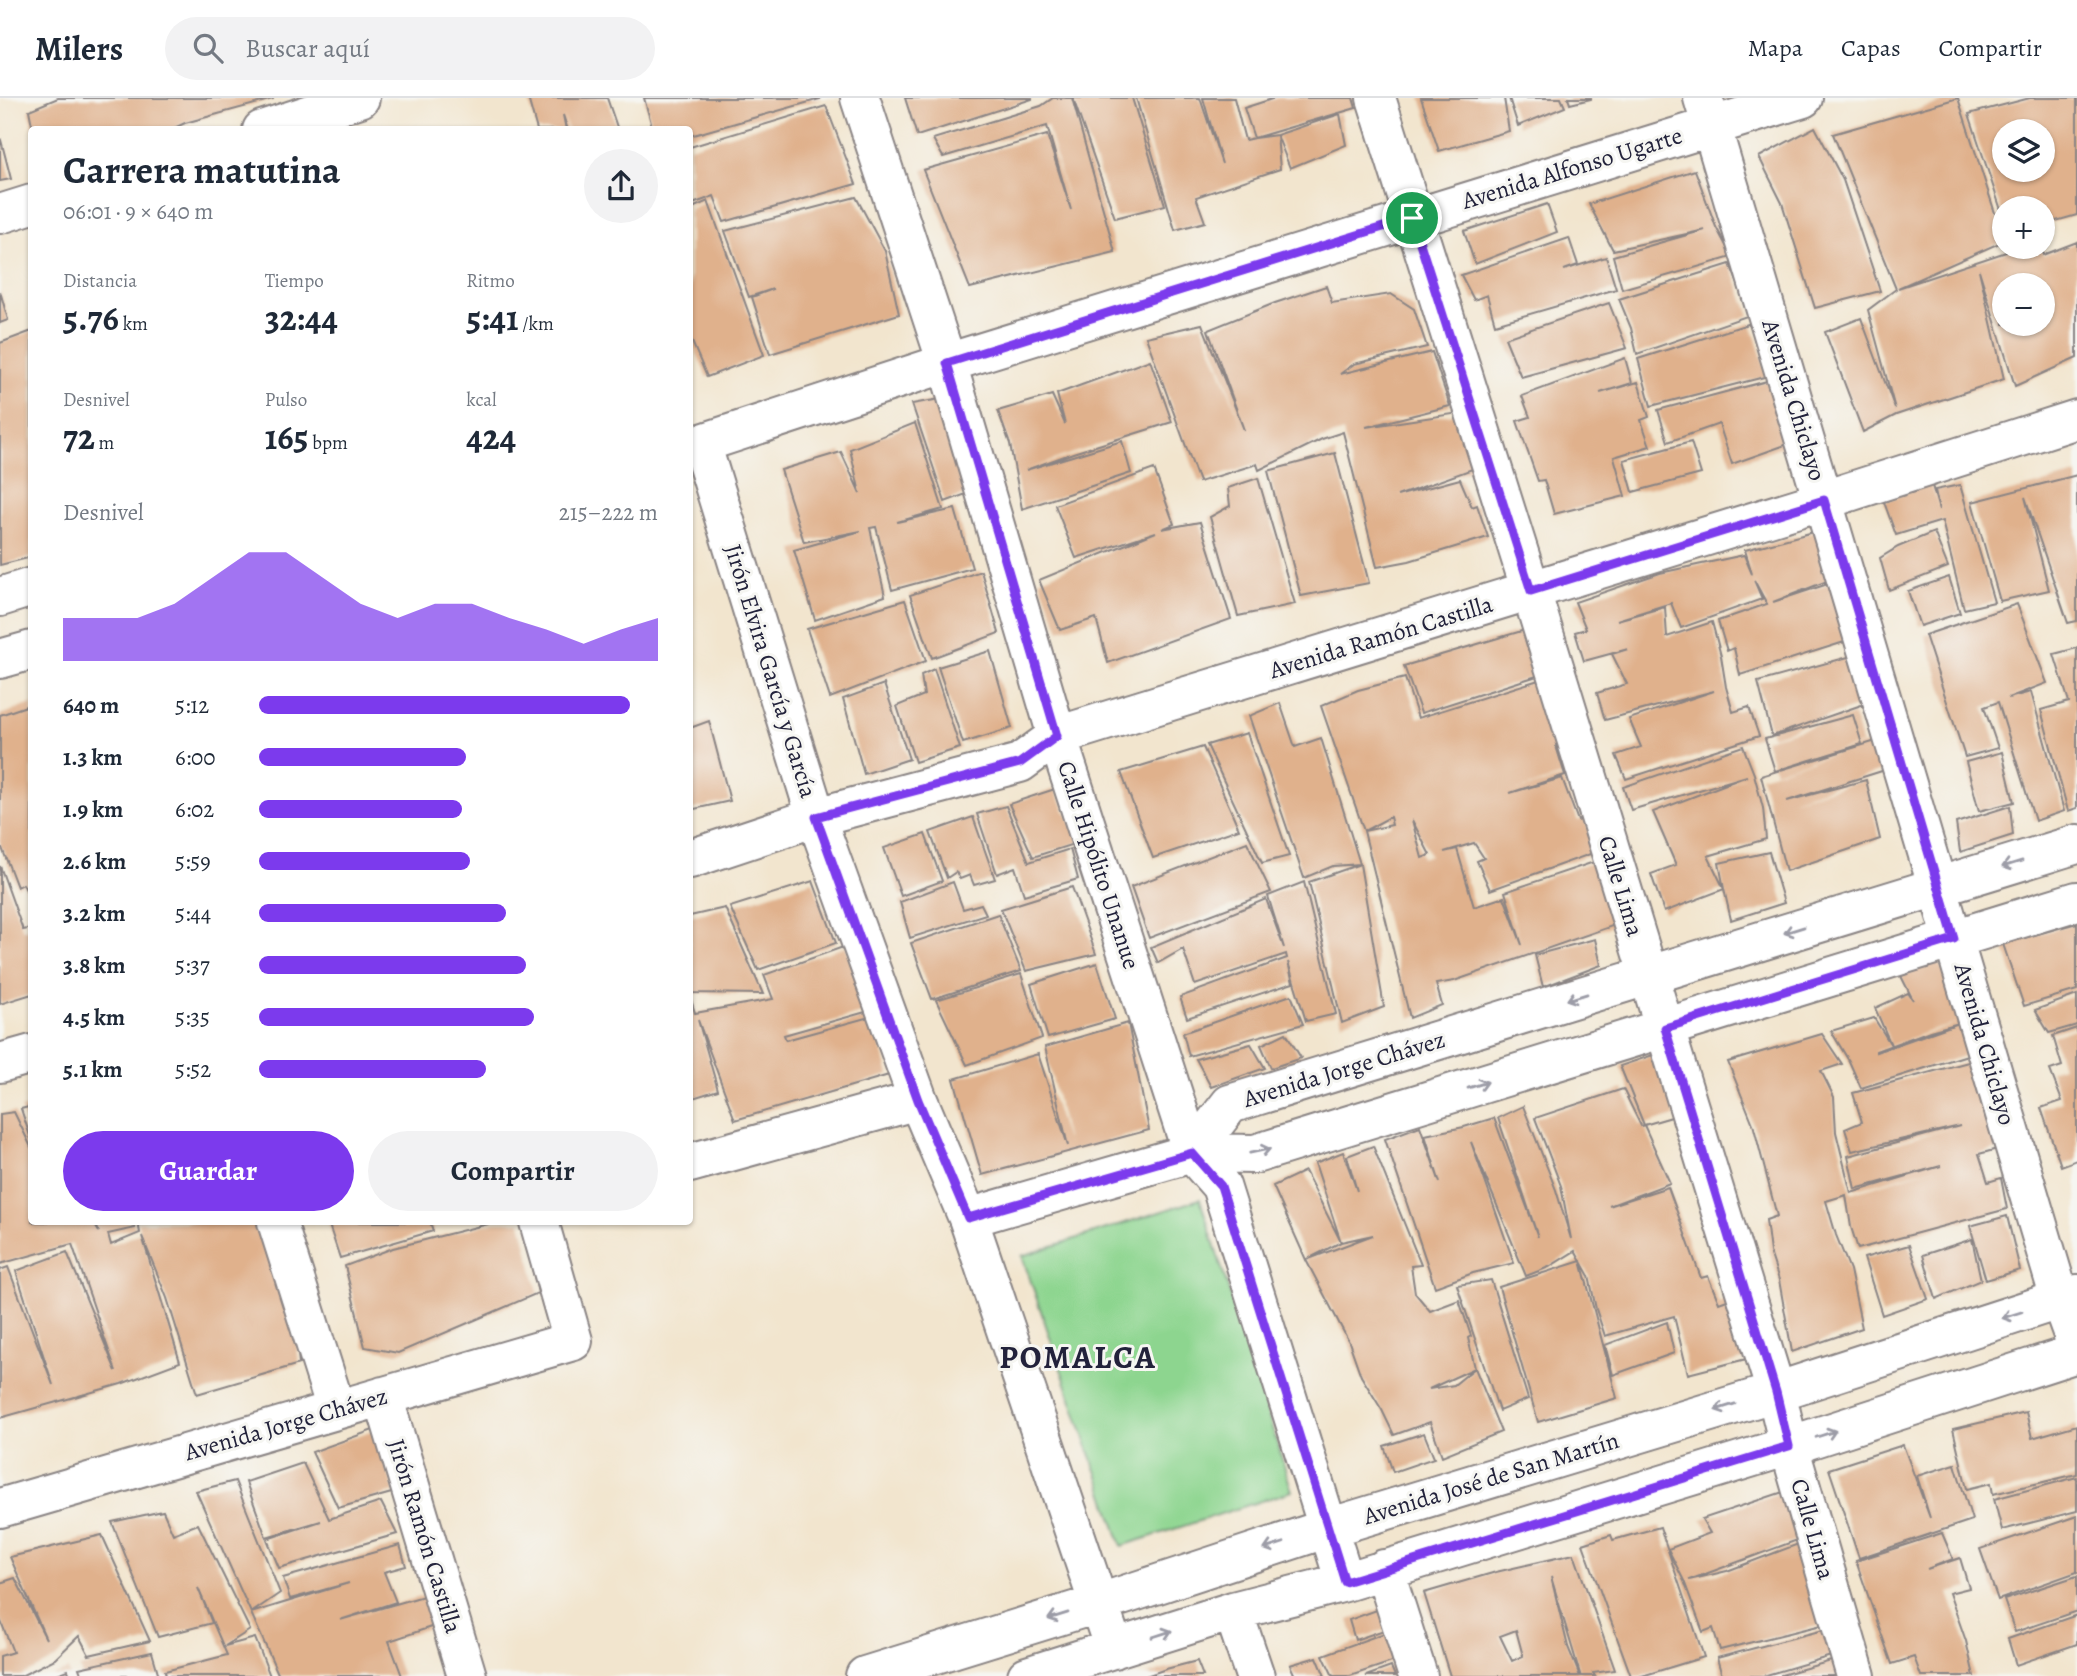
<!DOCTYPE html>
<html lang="es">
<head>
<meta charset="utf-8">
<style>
	:root { --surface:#fff; --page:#f2f2f3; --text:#1f2937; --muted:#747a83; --line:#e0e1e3; --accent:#7c3aed }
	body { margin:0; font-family:Alegreya,serif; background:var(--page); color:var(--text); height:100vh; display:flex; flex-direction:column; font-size:26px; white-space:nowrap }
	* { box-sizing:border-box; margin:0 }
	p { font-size:23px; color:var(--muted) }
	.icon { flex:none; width:38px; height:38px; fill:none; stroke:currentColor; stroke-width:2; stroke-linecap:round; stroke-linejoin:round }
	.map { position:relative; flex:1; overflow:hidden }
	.details { position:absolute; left:28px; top:28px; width:665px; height:1099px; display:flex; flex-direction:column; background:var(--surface); border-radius:7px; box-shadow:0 2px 5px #0004 }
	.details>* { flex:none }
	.buttons { position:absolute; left:1992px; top:21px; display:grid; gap:14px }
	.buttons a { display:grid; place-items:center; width:63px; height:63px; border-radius:50%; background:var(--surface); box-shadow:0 2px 5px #0004; font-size:35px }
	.pin { position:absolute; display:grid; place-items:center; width:60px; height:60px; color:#fff; margin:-30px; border:4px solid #fff; border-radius:50%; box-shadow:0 2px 7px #0007 }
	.round { display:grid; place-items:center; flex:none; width:74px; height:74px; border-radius:37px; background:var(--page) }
	.headline { display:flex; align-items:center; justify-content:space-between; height:119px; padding:0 35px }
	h1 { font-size:38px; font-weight:700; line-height:52px }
	.figures { display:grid; grid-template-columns:repeat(3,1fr); gap:10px; height:119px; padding:7px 35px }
	.figures div { display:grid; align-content:center }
	.figures b { font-size:35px; font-weight:700 }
	.figures small { font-size:19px; font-weight:400 }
	.figures p { font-size:19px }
	.chart { height:196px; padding:14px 35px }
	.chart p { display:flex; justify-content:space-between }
	.chart svg { width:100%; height:126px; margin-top:7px; fill:var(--accent); opacity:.7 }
	.cta { display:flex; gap:14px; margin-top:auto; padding:14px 35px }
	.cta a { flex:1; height:80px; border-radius:42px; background:var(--accent); color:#fff; font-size:28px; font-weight:700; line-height:80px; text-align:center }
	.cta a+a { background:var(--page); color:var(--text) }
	ul { padding:0 35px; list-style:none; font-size:23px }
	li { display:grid; grid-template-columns:112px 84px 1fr; align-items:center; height:52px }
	li i { height:18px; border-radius:9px; background:var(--accent) }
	header { display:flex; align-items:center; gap:42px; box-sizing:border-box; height:98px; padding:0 35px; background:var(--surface); border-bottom:2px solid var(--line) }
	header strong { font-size:33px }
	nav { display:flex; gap:38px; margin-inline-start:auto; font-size:24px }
	.search { width:490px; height:63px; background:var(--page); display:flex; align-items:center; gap:18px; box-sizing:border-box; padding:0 24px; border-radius:38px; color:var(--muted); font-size:26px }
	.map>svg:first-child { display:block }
	.green { fill:#8dd58f; stroke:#587c65; stroke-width:2 }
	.building { fill:#e0b18c; fill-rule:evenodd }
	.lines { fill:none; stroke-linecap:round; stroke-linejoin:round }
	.street-casing { stroke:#8a8484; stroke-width:42 }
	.street { stroke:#fff; stroke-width:38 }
	.oneway { stroke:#9c9ca7 }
	.route-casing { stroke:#fff; stroke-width:14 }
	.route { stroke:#7c3aed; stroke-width:9 }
	.labels { text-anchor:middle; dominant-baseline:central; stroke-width:6; stroke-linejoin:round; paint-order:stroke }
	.street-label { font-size:24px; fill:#22223b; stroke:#f6f6f2 }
	.district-label { font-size:32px; font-weight:bold; letter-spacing:2px; fill:#22223b; stroke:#f6f6f2 }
</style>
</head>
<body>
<header>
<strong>Milers</strong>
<div class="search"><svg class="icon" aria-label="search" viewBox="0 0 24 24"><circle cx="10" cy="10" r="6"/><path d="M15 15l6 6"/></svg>Buscar aquí</div>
<nav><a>Mapa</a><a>Capas</a><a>Compartir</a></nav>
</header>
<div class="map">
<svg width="2077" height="1578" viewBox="0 0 2077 1578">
	<rect width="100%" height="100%" fill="#f6f6f2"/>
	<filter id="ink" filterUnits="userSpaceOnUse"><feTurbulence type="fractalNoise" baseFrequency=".0143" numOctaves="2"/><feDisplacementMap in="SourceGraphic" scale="14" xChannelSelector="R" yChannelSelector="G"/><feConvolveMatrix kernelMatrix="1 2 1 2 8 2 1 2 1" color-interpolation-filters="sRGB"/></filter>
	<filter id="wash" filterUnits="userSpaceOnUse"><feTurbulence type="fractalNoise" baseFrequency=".00686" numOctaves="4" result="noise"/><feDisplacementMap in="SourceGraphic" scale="28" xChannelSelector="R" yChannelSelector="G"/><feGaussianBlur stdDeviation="1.57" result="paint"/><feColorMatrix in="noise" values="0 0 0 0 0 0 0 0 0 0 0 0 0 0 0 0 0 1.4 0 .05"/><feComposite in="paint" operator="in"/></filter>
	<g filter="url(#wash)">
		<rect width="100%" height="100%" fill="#f2e5ce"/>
		<path class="green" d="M1200,1101l92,292 -170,55 -100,-290z"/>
		<g id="blocks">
			<path class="building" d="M58,0h215v1l-88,24 -15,7h-137l-4,-20z
				M528,0h79l11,32h-50l-5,-15 3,15h-29z
				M644,0h176v1l-130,37v-6h-37z
				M905,0h127v1l-115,37z
				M1053,0h19l43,154 -145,36 -47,-118 124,-35 24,75 -24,-84 -104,31 -10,-18 108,-33z
				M1073,0h59l33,107 -50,13z
				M1136,0h64l22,66 -19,-66h31l11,42 9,-2 -10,-30 31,-10h78l3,10 -102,30 23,-3 63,-21 6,31 -56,23 -13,-33 3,34 -84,28 9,25 -30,8z
				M1421,0h83l5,33 -70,20z
				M1509,0h52l4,9 -47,19z
				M1568,0h23v1l-21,5z
				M1958,0l46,143 -106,47 123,-41h20l2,8 34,-13v116l-62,28 -36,-116 25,109 -108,36 -33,17 -38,-100 36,-14 34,91 -27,-99 28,-21 -63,-155zM2004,187h38v39h-38z
				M2030,0h47v117l-35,10v-17h-38l-1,8 -34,-102zM2004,33h38v39h-38z
				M826,8l30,78 -132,38 -10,-26 -24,9v-58z
				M1815,29l28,53 37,111 -65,17 -33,-105 -23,-46z
				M1,42l10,39 -11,2v-40z
				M1695,72l21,57 16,30 -110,32 -9,-33 92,-26 -92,20 -24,-46z
				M856,99l29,54 14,63 -129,40 -18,-57 21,-8 -24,8 -24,-66z
				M708,103l56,154 -57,22 -17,-40v-128z
				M1547,106l10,28 -82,32 -11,-33z
				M1569,140l9,27 -14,5 42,-13 10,32 -121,35 -8,-29 -13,5 -13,-25z
				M1730,166l20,51 -113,39 -6,-26 -12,-29z
				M1326,188l6,17 59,-9 23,15 13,38 -73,17 -14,10 92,-22 18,54 -84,21 93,-14 22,53 -84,30 63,-17 12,28 5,-2 11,32 -79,24 -32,6 -34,-135 -21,7 -63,31 -2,-6 -58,18 -53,-145 56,-13 42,106 -36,-100 67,-27z
				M0,193l8,29 -8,3z
				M1609,205l18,45 -106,29 -16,-39z
				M1751,225l17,53 -117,30 -13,-47z
				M32,233v226l-32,8v-222z
				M1625,260l7,25 -32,10 38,-11 11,35 -8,3 9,26 -36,11 11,39 -71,18 -10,-34 -6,1 -21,-60 13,-4 -8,-21z
				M1150,262l22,62 -99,31 -47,17 96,-29 9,32 -109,36 -12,-65 -12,-33 54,-16 13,29 -8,-30z
				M1767,283l24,62 -59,21 -13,-40 -51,18 -10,-32z
				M946,300l31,92 -32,12 -33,-98z
				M915,325l28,86 -46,13 58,-13 17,59 -80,22 -16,-63 -6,1 15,68 -70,24 -21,-70 67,-19 -57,11 -23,-72 60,-18 19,41 -10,-44z
				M1691,344l10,32 -68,18 -9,-32z
				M1335,355l34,130 -68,13 -33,-125z
				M1154,371l20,55 -12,5 38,-7 31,97 -123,44 -12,-45 -36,12 -21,-50 117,-48 -80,26 -21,-53z
				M2077,377v146l-9,2 -43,-126 24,93 -49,11 -28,-99z
				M1258,380l37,126 -57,12 -28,-99 20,-11 -2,-18z
				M1931,384l8,28 -4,-20 25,-5 34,117 -30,7 -22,-88 -46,14 -12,-33z
				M1821,432l14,48 -62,24 64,-21 23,56 -120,38 -6,-27 -7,3 -9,-30 49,-17 -13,-24 8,19 -81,29 -10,-25 -54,17 48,-13 2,30 45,-15 9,34 5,31 7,25 16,-5 10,29 -133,43 -10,-24 25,-8 -12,-28 85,-28 -109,29 -8,-27 30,-9 -15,-30 16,-5 -44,12 -9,-29 11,-3 -11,-27 85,-29 84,-18 8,19 -7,-24z
				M1934,434l14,35 -59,23 -9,-32 18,-11z
				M981,473l18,62 -67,25 -22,-63z
				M1949,479l11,36 -40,13 -12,-35z
				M905,502l21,61 -96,37 -23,-69z
				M2017,506l30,79 -39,15 23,-6 33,119 -29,10 -37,-119 -14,5 14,41 -33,9 -40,-122z
				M1525,532l15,45 -119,38 -17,-47z
				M2077,550v160l-9,3 -27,-101 28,-8 -15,-48z
				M990,553l22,77 -49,15 -25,-76z
				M1859,556l11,48 -98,34 -14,-54z
				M934,571l26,79 -45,14 -18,-56 27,-11 -3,-20z
				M1405,580l13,40 127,-40 20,60 -9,8 9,29 -55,18 52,-15 16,43 7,-3 11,34 -106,38 -13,-29 7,-3 -10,-15 -30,9 13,-3 17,58 30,-10 18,48 -17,-53 89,-30 24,62 -164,57 -18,3 6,21 -32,13 -46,-187 -43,-125 37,-16zM1390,719l2,8 -28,6zM1412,722l18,35 -8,3z
				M884,586l25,75 -45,15 -21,-75z
				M1280,605l15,44 26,-9 39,126 -27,2 -29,12 -55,-162z
				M32,606v197l-9,-17 -6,3 -15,-39h-2v-133z
				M1853,617l9,29 -87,27 -10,-32z
				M709,623l21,80 -40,9v-82z
				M1247,635l42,123 -27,7 -55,-118z
				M1876,643l9,29 -98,31 79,-21 14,59 -94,32 -25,-95z
				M1743,648l11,28 9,34 3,31 -58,17 16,33 -5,-26 50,-11 15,51 -53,17 -7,-31 -60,23 -13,-38 25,-9 -23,-53 94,-36 -116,34 -8,-23z
				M1203,649l36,82 -86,29 -32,-86z
				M2002,654l12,50 -35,9 -13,-49z
				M1055,691l25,53 -47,15 -24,-53z
				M1006,708l23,56 41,-13 8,30 -54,16 -9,-28 -18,7 -20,-60z
				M2010,708l3,29 -53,17 -4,-29z
				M973,719l22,62 -21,6 -4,-10 -10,4 -4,-7 -9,6 -17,-46z
				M925,736l17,47 -41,15 -17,-48z
				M1247,744l24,50 -122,46 -18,-51z
				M1360,766l24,143 -42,16 -33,-141z
				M0,768l23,64 9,-2v66l-32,10z
				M813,783l23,62 -78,27 -28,-63z
				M953,784l10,27 18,-5 5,10 -76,24 -10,-36z
				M1304,784l32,132 -30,7 -18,-59 5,21 -106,35 -7,-21 107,-39 -1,-4 -91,31 -12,-36 -25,14 -7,-16 115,-48 18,49 -16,-52z
				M1072,789l24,67 -70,17 -25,-62z
				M725,810l38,86 -73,-1v-77z
				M998,816l23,57 -89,28 -21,-56z
				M2077,825v67l-53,16 -21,-62z
				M1595,841l6,26 -58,22 -8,-32z
				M846,848l23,65 -85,24 2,5 87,-24 16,59 -154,45 -37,-100 20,70 -28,9v-103l5,17 78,-14 -9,-24z
				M1938,863l33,58 6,33 -116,36 -12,-27 -18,-30 43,-13 17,27 -16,-37 33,-15 5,7 -12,-24zM1959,925l-83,29v-1l54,-20z
				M1097,865l18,56 -67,19 -17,-54z
				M1021,876l21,64 -75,27 -31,-65z
				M1291,897l12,29 -114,32 -6,-23z
				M2077,897v30l-28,8 -14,-23z
				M1128,925l21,107 -167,45 -28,-96 84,-25 30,92 -23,-99z
				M2077,930v132l-16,6 -20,-58 21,-7 -12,-31 12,-4 -9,-30z
				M1286,935l15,25 -30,10 -10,-23z
				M1822,936l20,30 -21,7 13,26 2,35 15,61 90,-27 -86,23 -7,-33 112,-30 -108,25 -7,-22 17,-7 -9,-29 119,-32 5,28 24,59 -22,6 9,28 13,-4 6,31 -149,40 -7,-22 -5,-32 -20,6 10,34 14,35 12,58 -70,24 -13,-72 -9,-28 -4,-32 11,-4 -24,-92 -25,-62z
				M1251,946l14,24 -54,19 -15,-28z
				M1653,957l22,61 -31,9 -24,-59z
				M1623,991l18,37 3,-1 26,58 -61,23 59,-19 33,91 7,-2 11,27 8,-3 23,58 -62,16 -14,-58 -69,20 -9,-27 -7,-33 -14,-25 -26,16 -23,9 -55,-134 43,121 -41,10 -38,14 -50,-148 35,-13 20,57 -15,-48 39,-8 30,-9 44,119 -40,-119 25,-12 33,84 15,49 -10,-53 -26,-68z
				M32,1008v33h-1l-10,-30z
				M14,1014l18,37v73h61l6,10 -4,-10h38l2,6 -27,6 3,11 29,-12 -2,-11h130l24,74 7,68 -102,30 -30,-96 -25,-62 38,126 -59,22 -121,34v-148l8,-3 45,118 -37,-114 51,-19 49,119 -44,-127 -72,20v-150z
				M1373,1048l48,119 -10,1 4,27 15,18 29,-11 12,36 -3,2 7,30 26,64 -59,24 -12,-34 -36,13 -12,-25 -21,-34 -12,-34 -43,-82 67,-25 -32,7 -35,18 -33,-74 32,-15 36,71 -26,-79 28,-11 14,39 -10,-35zM1475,1270l-21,17 -25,4z
				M2007,1118l13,54 -34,10 -16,-54z
				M328,1124h102l3,9 -93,27z
				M496,1124h25l17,71 -140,60 -33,-6 -20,-81 48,-18z
				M1972,1141l9,41 -45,19 -13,-44z
				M1909,1147l19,54 -46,16 -18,-57z
				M1581,1163l36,137 -79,24 -39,-135z
				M1491,1182l37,119 -29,12 -42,-126z
				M1667,1224l7,31 -61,22 -8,-30z
				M2026,1314l6,26 45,-13v49l-84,20 -2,-11 -24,6 -14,-60z
				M373,1332l22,62 -57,16 -26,-56z
				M1424,1335l10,25 -41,14 -9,-26z
				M1903,1347l27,73 -13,-42 38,-12 17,56 -113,38 -30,-89z
				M303,1365l26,56 52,-17 16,32 -118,34 -12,-29 54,-18 -55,16 -20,-55z
				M2077,1379v34l-75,19 -8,-31z
				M235,1383l45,112 -29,20 -55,-122z
				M1783,1394l20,46 -114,42 38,-9 74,-28 33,79 -114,28 -7,-22 -10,4 -19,-51 -16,-32 42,-16 -8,-14z
				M163,1413l10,23 25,-10 52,106 -25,16 30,-8 15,38h-104l-1,-5 62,-16 -29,-67 14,35 -54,14 -46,-115z
				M2077,1418v56l-79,28 -18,-51z
				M1660,1429l44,130 -62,19h-11l-48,-132 28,-9 2,5z
				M1942,1435l11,26 -26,10 33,-11 9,30 -20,5 17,48 8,35h-53l-7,-19 -22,7 -36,-103z
				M102,1437l48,106 -61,14 -10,-19 -24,23 -34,17h-21v-20l13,-4 -13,-33v-36l15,-5 31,61 -36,-82z
				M400,1447l6,21 -22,6 12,30 -56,18 87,-25 7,31 -45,15 13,35h-109l6,-3 -8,3h-12l-28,-63 98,-30 -59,16 -7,-21z
				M1574,1456l41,116 -22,3 2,3h-145l-26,-83 72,-21zM1551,1479l29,97h-1l-11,-27zM1516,1532l7,26 -11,5 -12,-25z
				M2077,1478v35l-62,21 -11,-32z
				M1385,1509l8,20 -38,13 -6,-20z
				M2077,1517v29l-61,21 -8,-26z
				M1831,1530l7,26 -75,22h-41l-5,-18z
				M1393,1532l11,28 -54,18h-17l-10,-21z
				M152,1554l7,24h-77l-3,-8z
				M1317,1559l8,19h-30l-5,-11z
				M1842,1560l6,18h-67v-1z
				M1197,1563l6,15h-57l20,-7z
				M1391,1569l4,9h-29z
				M68,1572l2,6h-18z"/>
		</g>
	</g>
	<g filter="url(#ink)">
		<use href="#blocks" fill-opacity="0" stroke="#8a8484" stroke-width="2"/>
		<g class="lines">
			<g class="street-casing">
				<path id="street" d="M860,0l87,265 110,373 135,417 29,33 124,396
					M1376,0l155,493 245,801 13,54 67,230
					M1703,0l357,1201 17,47
					M262,32l98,-32
					M0,116l32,-10
					M701,345l115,374 102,283 50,118 146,431
					M690,349l257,-84 856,-265
					M0,499l32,-10
					M0,561l32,-9
					M690,761l126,-42 204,-54 37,-27 767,-236 253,-81
					M0,965l32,-9
					M1192,1055l38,-49 847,-260
					M690,1065l228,-63
					M968,1120l224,-65 63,1 822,-253
					M277,1124l59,187
					M383,1298l84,280
					M0,1410l573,-167 -34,-119
					M1384,1471l34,107
					M1233,1513l22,65
					M865,1578l235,-73 228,-75 448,-136 301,-98
					M1027,1578l206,-65 112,-29 444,-136 288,-93"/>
			</g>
			<use href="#street" class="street"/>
		</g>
		<defs><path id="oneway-shaft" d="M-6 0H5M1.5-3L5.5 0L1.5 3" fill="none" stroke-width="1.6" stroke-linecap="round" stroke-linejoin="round" transform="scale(1.75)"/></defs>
		<g class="oneway">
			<use href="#oneway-shaft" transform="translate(2012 766) rotate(163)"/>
			<use href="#oneway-shaft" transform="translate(1794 832) rotate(163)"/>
			<use href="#oneway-shaft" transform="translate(1577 899) rotate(163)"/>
			<use href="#oneway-shaft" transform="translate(1478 987) rotate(-17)"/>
			<use href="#oneway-shaft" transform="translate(1260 1053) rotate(-12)"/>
			<use href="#oneway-shaft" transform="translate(2012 1217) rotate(162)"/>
			<use href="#oneway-shaft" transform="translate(1725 1309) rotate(163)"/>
			<use href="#oneway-shaft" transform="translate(1826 1336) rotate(-18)"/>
			<use href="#oneway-shaft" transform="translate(1274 1448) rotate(162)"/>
			<use href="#oneway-shaft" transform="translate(1058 1518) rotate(163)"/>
			<use href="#oneway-shaft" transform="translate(1162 1536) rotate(-18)"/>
		</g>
	</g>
	<g class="lines" filter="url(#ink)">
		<g class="route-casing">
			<path id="route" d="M1412,120l119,373 293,-91 130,439 -289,89 111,364 13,54 -444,136 -124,-396 -29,-33 -224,65 -50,-118 -102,-283 204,-54 37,-27 -110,-373z"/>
		</g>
		<use href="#route" class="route"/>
	</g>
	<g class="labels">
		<g class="street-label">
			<text transform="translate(1572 70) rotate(-17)">Avenida Alfonso Ugarte</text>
			<text transform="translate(1794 302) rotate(73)">Avenida Chiclayo</text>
			<text transform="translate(1381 539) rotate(-17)">Avenida Ramón Castilla</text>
			<text transform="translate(771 573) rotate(73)">Jirón Elvira García y García</text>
			<text transform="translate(1099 767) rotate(72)">Calle Hipólito Unanue</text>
			<text transform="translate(1621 788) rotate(73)">Calle Lima</text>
			<text transform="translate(1985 946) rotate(74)">Avenida Chiclayo</text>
			<text transform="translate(1344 971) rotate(-17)">Avenida Jorge Chávez</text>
			<text transform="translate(286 1326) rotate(-16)">Avenida Jorge Chávez</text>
			<text transform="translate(1491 1380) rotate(-17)">Avenida José de San Martín</text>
			<text transform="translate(1813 1431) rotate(74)">Calle Lima</text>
			<text transform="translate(425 1438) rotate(73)">Jirón Ramón Castilla</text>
		</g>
		<g class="district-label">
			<text x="1078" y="1259">POMALCA</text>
		</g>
	</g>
</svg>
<div class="buttons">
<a><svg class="icon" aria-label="layers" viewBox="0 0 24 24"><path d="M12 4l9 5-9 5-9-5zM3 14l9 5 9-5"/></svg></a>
<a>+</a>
<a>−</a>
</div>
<div class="pin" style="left:1412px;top:120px;background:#1e9e55"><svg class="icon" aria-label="arrive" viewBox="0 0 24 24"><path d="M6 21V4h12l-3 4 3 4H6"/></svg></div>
<section class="details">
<div class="headline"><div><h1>Carrera matutina</h1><p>06:01 · 9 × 640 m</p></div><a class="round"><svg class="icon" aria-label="share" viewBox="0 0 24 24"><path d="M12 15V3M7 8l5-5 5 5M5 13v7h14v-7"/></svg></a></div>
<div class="figures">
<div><p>Distancia</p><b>5.76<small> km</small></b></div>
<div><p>Tiempo</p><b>32:44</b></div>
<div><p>Ritmo</p><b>5:41<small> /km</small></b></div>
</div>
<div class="figures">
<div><p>Desnivel</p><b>72<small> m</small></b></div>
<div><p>Pulso</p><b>165<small> bpm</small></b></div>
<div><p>kcal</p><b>424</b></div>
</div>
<div class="chart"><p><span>Desnivel</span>215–222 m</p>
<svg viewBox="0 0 160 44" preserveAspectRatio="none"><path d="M0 44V29L10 29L20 29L30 24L40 15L50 6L60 6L70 15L80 24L90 29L100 24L110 24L120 29L130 33L140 38L150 33L160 29V44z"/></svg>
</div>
<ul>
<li><b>640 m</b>5:12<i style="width:93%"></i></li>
<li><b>1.3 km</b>6:00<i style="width:52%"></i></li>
<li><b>1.9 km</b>6:02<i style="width:51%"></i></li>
<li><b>2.6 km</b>5:59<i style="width:53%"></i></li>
<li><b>3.2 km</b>5:44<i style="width:62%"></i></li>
<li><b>3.8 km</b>5:37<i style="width:67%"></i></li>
<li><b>4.5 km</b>5:35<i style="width:69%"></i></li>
<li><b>5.1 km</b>5:52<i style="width:57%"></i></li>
</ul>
<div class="cta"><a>Guardar</a><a>Compartir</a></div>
</section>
</div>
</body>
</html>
